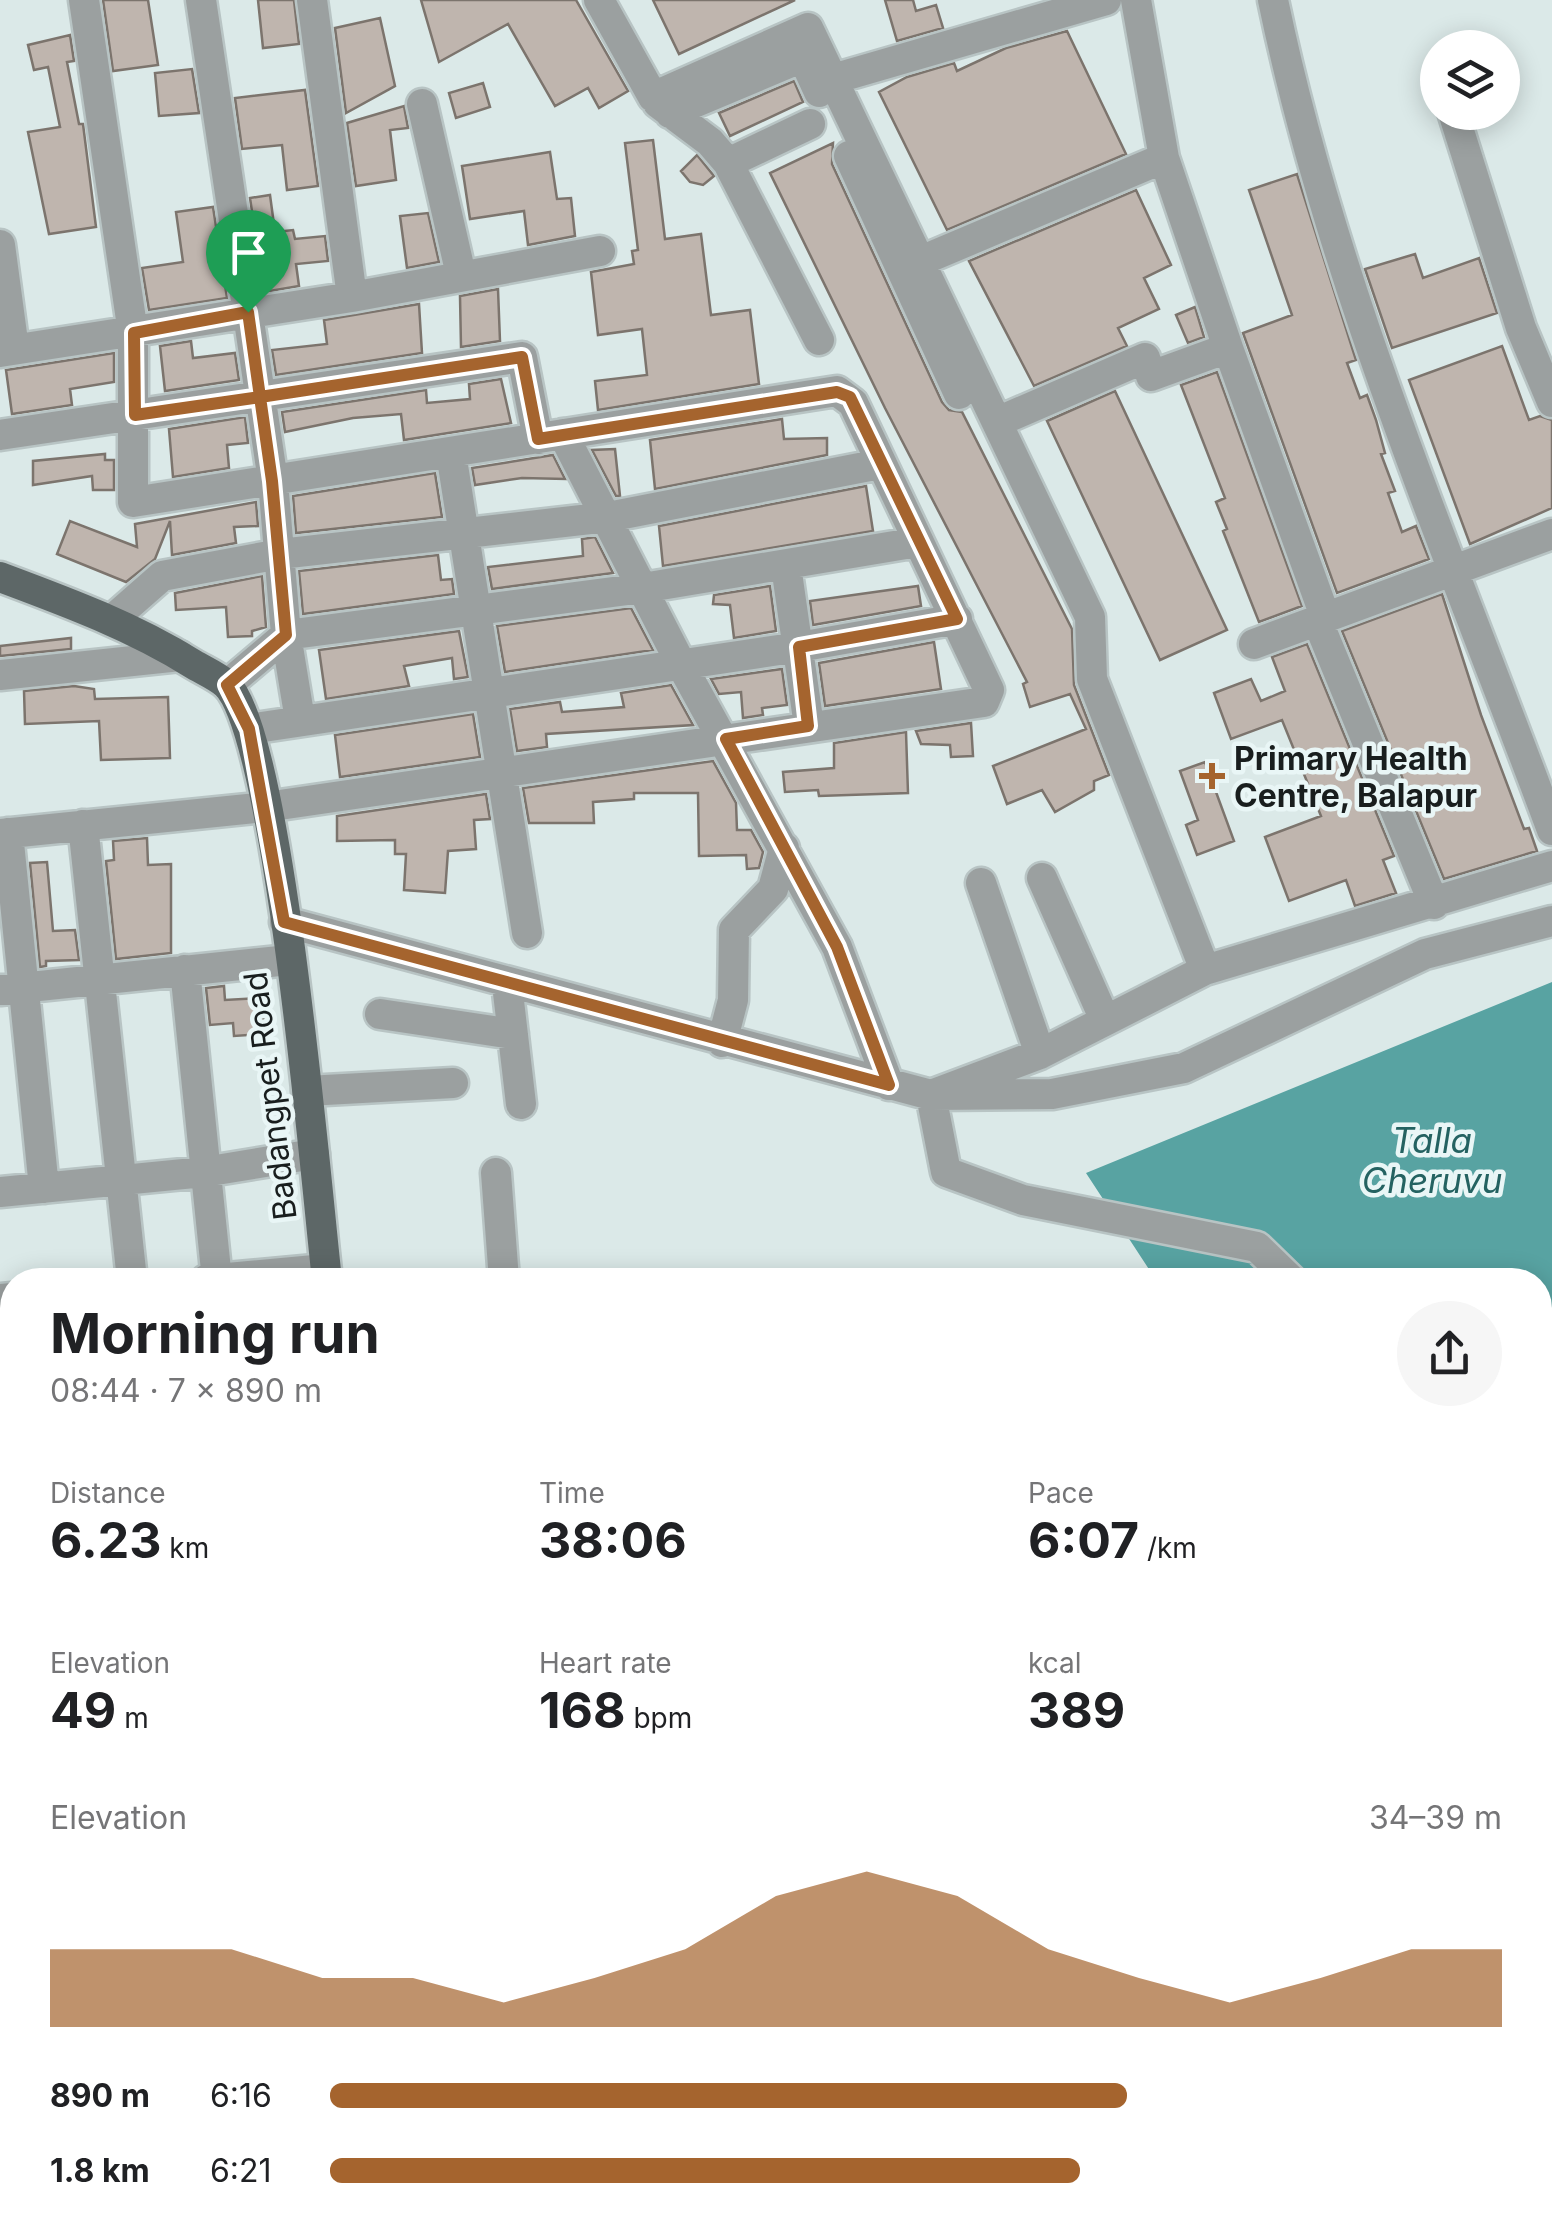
<!DOCTYPE html>
<html lang="en">
<head>
<meta charset="utf-8">
<style>
	:root { --surface:#fff; --page:#f6f6f6; --text:#202124; --muted:#757577; --accent:#a5642e }
	body { margin:0; font-family:Inter,sans-serif; background:var(--page); color:var(--text); height:100vh; display:flex; flex-direction:column; font-size:38px; white-space:nowrap }
	* { box-sizing:border-box; margin:0 }
	p { font-size:32px; color:var(--muted) }
	.icon { flex:none; width:55px; height:55px; fill:none; stroke:currentColor; stroke-width:2; stroke-linecap:round; stroke-linejoin:round }
	.map { position:relative; flex:1; overflow:hidden }
	.panel { position:absolute; left:0px; top:1268px; width:1552px; height:962px; display:flex; flex-direction:column; background:var(--surface); border-radius:40px 40px 0 0; box-shadow:0 5px 25px #0003 }
	.panel>* { flex:none }
	.fabs { position:absolute; left:1420px; top:30px; display:grid; gap:20px }
	.fabs a { display:grid; place-items:center; width:100px; height:100px; border-radius:50%; background:var(--surface); box-shadow:0 5px 25px #0003; font-size:50px }
	.pin { position:absolute; display:grid; place-items:center; width:85px; height:85px; color:#fff; margin:-102px -42px; border-radius:50% 50% 50% 0; rotate:-45deg; box-shadow:0 0 10px #0007 }
	.pin .icon { rotate:45deg }
	.round { display:grid; place-items:center; flex:none; width:105px; height:105px; border-radius:52px; background:var(--page) }
	.overview { display:flex; align-items:center; justify-content:space-between; height:170px; padding:0 50px }
	h1 { font-size:55px; font-weight:700; line-height:75px }
	.stats { display:grid; grid-template-columns:repeat(3,1fr); gap:15px; height:170px; padding:10px 50px }
	.stats div { display:grid; align-content:center }
	.stats b { font-size:50px; font-weight:700 }
	.stats small { font-size:28px; font-weight:400 }
	.stats p { font-size:28px }
	.chart { height:280px; padding:20px 50px }
	.chart p { display:flex; justify-content:space-between }
	.chart svg { width:100%; height:180px; margin-top:10px; fill:var(--accent); opacity:.7 }
	ul { padding:0 50px; list-style:none; font-size:32px }
	li { display:grid; grid-template-columns:160px 120px 1fr; align-items:center; height:75px }
	li i { height:25px; border-radius:12px; background:var(--accent) }
	.map>svg:first-child { display:block }
	.water { fill:#58a3a2 }
	.building { fill:#bfb5ae; stroke:#7c746d; stroke-width:2.5 }
	.lines { fill:none; stroke-linecap:round; stroke-linejoin:round }
	.minor-casing { stroke:#b8c4c4; stroke-width:35 }
	.major-casing { stroke:#b8c4c4; stroke-width:35 }
	.minor { stroke:#9ba0a0; stroke-width:30 }
	.major { stroke:#5d6767; stroke-width:30 }
	.route-casing { stroke:#fff; stroke-width:20 }
	.route { stroke:#a5642e; stroke-width:12 }
	.poi-dot { fill:#a5642e; stroke:#e9f6f6; stroke-width:4 }
	.labels { text-anchor:middle; dominant-baseline:central; stroke-width:9; stroke-linejoin:round; paint-order:stroke }
	.poi-label { font-size:32px; font-weight:bold; fill:#191e1e; stroke:#e9f6f6; text-anchor:start }
	.street-label { font-size:32px; fill:#191e1e; stroke:#e9f6f6 }
	.water-label { font-size:35px; font-style:italic; fill:#246261; stroke:#e9f6f6 }
</style>
</head>
<body>
<div class="map">
<svg width="1552" height="2228" viewBox="0 0 1552 2228">
	<rect width="100%" height="100%" fill="#dbe9e8"/>
	<path class="water" d="M1552,982v753h-12v-455h-384l-70,-107z"/>
	<path class="building" d="M103,0h45l10,65 -45,6z
		M258,0h36l5,44 -36,4z
		M421,0h155l52,91 -29,17 -11,-20 -33,18 -47,-82 -69,38z
		M653,0h142l-116,54z
		M885,0h28l3,11 20,-6 7,23 -46,13z
		M380,18l15,68 -49,27 -11,-85z
		M1067,31l59,123 -179,76 -68,-138 28,-15 47,-14 3,8 49,-23z
		M70,35l4,26 -7,1 12,62h4l13,103 -47,7 -21,-102 32,-5 -12,-60 -14,3 -6,-25z
		M192,69l7,44 -40,3 -4,-43z
		M794,81l9,21 -73,34 -11,-23z
		M483,83l7,24 -34,11 -7,-25z
		M305,90l13,96 -31,4 -5,-45 -40,4 -7,-51z
		M404,106l4,22 -18,2 6,50 -40,6 -9,-63z
		M653,140l12,99 36,-5 10,81 39,-5 9,74 -161,26 -3,-29 52,-6 -5,-46 -44,6 -7,-63 43,-8 -2,-13 6,-1 -13,-107z
		M833,143l-1,21 110,238 7,8 13,2 110,217 2,56 35,90 -15,6v9l-39,22 -13,-22 -35,14 -14,-38 93,-37 -16,-35 -40,13 -7,-23 4,-2 -142,-274 -115,-235z
		M550,152l7,47 14,-1 4,38 -47,9 -4,-34 -54,8 -8,-53z
		M697,155l17,21 -11,9 -13,-3 -9,-11z
		M1297,174l59,186 -9,3 13,35 7,-3 9,25 9,33 -4,1 14,37 -7,2 14,39 14,-6 13,33 -92,34 -94,-260 49,-18 -43,-125z
		M1136,190l35,75 -27,13 15,31 -41,19 9,18 -93,40 -65,-125z
		M270,195l5,37 18,-2 2,9 30,-3 3,25 -32,3 3,22 -35,6 -14,-94z
		M213,207l14,91 -78,12 -7,-42 41,-6 -7,-50z
		M428,213l11,49 -32,6 -7,-52z
		M1415,254l8,24 56,-20 18,55 -105,35 -27,-79z
		M498,289l2,52 -39,6 -1,-51z
		M419,304l3,49 -146,22 -4,-25 55,-6 -3,-24z
		M1195,307l9,30 -16,6 -12,-28z
		M191,341l2,17 42,-5 4,27 -74,11 -5,-45z
		M1502,346l27,74 11,-4 12,4v88l-82,36 -61,-164z
		M114,353v29l-44,7 2,16 -60,9 -6,-44z
		M1217,372l85,234 -43,16 -36,-91 4,-2 -11,-27 9,-4 -44,-113z
		M501,379l10,44 -107,17 -3,-26 -48,4 -68,14 -3,-20 144,-22 1,13 43,-4 -1,-15z
		M1115,391l112,239 -67,30 -113,-239z
		M245,417l3,26 -21,2 2,23 -56,9 -4,-48z
		M782,419l2,20 43,-1v17l-172,34 -5,-49z
		M615,449l5,47h-4l-24,-46z
		M105,454v6h9v30h-21l-1,-14 -59,9v-24z
		M553,455l12,24 -43,-1 -47,7 -3,-17z
		M435,473l7,44 -146,16 -3,-37z
		M866,486l7,45 -210,35 -4,-40z
		M256,502l2,24 -24,1 2,16 -64,12 -2,-34 -15,38 -29,23 -69,-28 13,-33 67,26 -2,-23z
		M595,537l18,36 -121,16 -4,-22 95,-11 -1,-17z
		M438,555l3,25 11,-1 2,15 -151,20 -4,-43z
		M262,576l4,51 -14,4v5l-24,1 -2,-30 -50,3 -1,-17z
		M770,586l6,45 -42,7 -4,-33 -17,-1 1,-9z
		M918,586l3,20 -108,19 -3,-24z
		M1442,594l39,121 43,114 5,-1 8,23 -93,28 -102,-248z
		M631,608l22,42 -148,22 -8,-46z
		M459,631l9,46 -14,2 -2,-21 -48,8 5,20 -83,13 -7,-49z
		M71,638v11l-71,7v-10z
		M934,642l7,47 -116,17 -6,-43z
		M1307,644l87,212 -11,4 13,33 -41,13 -9,-26 -57,21 -24,-64 56,-21 -39,-96 -51,19 -17,-46 37,-14 10,22 24,-10 -13,-34z
		M782,669l5,36 -25,3 1,7 -20,3 -2,-26 -22,2 -8,-15z
		M671,685l22,40 -147,9 1,13 -30,4 -7,-42 50,-7 2,10 62,-5 -3,-14z
		M74,686l20,3 1,10 73,-2 2,61 -69,2 -2,-39 -74,3 -1,-33z
		M473,714l7,43 -140,20 -5,-42z
		M971,723l2,33 -22,1 -1,-12 -29,-1 -5,-13z
		M906,732l2,61 -89,3 -1,-6 -33,2 -2,-20 51,-4v-25z
		M713,761l23,42 1,27h14l12,22 -4,16 -12,1 -1,-14 -47,1 -1,-63h-64v6l-41,3 1,21h-65l-6,-35z
		M1205,762l29,79 -37,14 -11,-30 12,-5 -18,-49z
		M486,794l4,25 -16,1 2,29 -28,2 -3,42 -41,-3 2,-36h-11v-14l-58,1v-25z
		M147,838l1,27 23,-1v89l-55,6 -10,-98 8,-1 -1,-19z
		M47,862l6,69 22,-1 4,30 -33,1v5l-6,1 -10,-104z
		M224,986l1,14 37,-2 2,36 -30,2 -1,-13 -23,2 -4,-37z"/>
	<g class="lines">
		<g class="minor-casing">
			<path id="minor" d="M201,0l72,481 13,154 14,85
				M312,0l40,297
				M599,0l54,97 155,-69 282,589 2,62 113,291 -165,84 -109,41 15,77 77,28 234,47 34,33
				M1273,0c59,286 178,557 279,830
				M833,79l273,-79
				M658,103l52,39 18,21 91,177
				M422,104l39,171
				M1453,112l68,216 31,74
				M670,113l133,-56 16,35
				M849,156l110,238
				M728,163l82,-39
				M0,245l14,104
				M923,260l241,-102
				M1228,348l98,271
				M0,352l352,-55 248,-46
				M997,422l148,-64 6,18 77,-28 -64,-190 -28,-158
				M563,434l118,230 156,283 52,138
				M0,435l522,-78 16,82
				M451,453l76,480
				M786,566l23,160
				M113,619l49,-43 118,-22 328,-37 272,-53
				M1318,622l116,282
				M1254,644l298,-110
				M0,675l180,-19
				M227,685l59,-50 357,-47 275,-46
				M249,729l550,-82 158,-28
				M83,825l49,455
				M8,833l36,355
				M0,834l266,-27 718,-105 5,-12 -136,-287 -16,-12 -704,111v-169l-49,-333
				M1042,878l63,142
				M981,883l59,171
				M285,922l646,173 121,-1 132,-26 241,-114 127,-33
				M185,970l32,310
				M1205,970l347,-104
				M507,984l14,120
				M0,990l289,-30
				M380,1014l133,20
				M722,1042l11,-42 1,-70 39,-41 11,-41
				M307,1091l146,-8
				M496,1173l8,107
				M0,1192l204,-20 110,-18
				M206,1280l119,-11
				M0,1299l12,-1
				M0,1378l12,-1
				M0,1459l12,-1
				M0,1640l9,161
				M1540,1731h12
				M0,1887l12,-1
				M0,2048l12,-1
				M1540,2134l12,21
				M204,2218l1,10
				M595,2218l2,10
				M1421,2218l6,10
				M0,2226l105,-8"/>
		</g>
		<g class="major-casing">
			<path id="major" d="M0,577c67,25 132,49 193,87 10,6 24,12 33,20 53,51 90,500 101,596
				M413,2218l1,10
				M451,2218l1,10"/>
		</g>
		<use href="#minor" class="minor"/>
		<use href="#major" class="major"/>
	</g>
	<g class="lines">
		<g class="route-casing">
			<path id="route" d="M248,312l-114,21 1,82 125,-18 12,84 14,154 -59,50 22,44 35,193 605,163 -52,-138 -111,-208 82,-13 -9,-79 158,-28 -107,-222 -13,-5 -299,47 -16,-82 -262,40 -12,-85"/>
		</g>
		<use href="#route" class="route"/>
	</g>
	<path class="poi-dot" d="M1207 761h10v10h10v10h-10v10h-10v-10h-10v-10h10z"/>
	<g class="labels">
		<g class="poi-label">
			<text x="1234" y="758">Primary Health<tspan x="1234" dy="37">Centre, Balapur</tspan></text>
		</g>
		<g class="street-label">
			<text transform="translate(270 1096) rotate(-97)">Badangpet Road</text>
		</g>
		<g class="water-label">
			<text x="1432" y="1140">Talla<tspan x="1432" dy="40">Cheruvu</tspan></text>
		</g>
	</g>
</svg>
<div class="fabs">
<a><svg class="icon" aria-label="layers" viewBox="0 0 24 24"><path d="M12 4l9 5-9 5-9-5zM3 14l9 5 9-5"/></svg></a>
</div>
<div class="pin" style="left:248px;top:312px;background:#1e9e55"><svg class="icon" aria-label="arrive" viewBox="0 0 24 24"><path d="M6 21V4h12l-3 4 3 4H6"/></svg></div>
<section class="panel">
<div class="overview"><div><h1>Morning run</h1><p>08:44 · 7 × 890 m</p></div><a class="round"><svg class="icon" aria-label="share" viewBox="0 0 24 24"><path d="M12 15V3M7 8l5-5 5 5M5 13v7h14v-7"/></svg></a></div>
<div class="stats">
<div><p>Distance</p><b>6.23<small> km</small></b></div>
<div><p>Time</p><b>38:06</b></div>
<div><p>Pace</p><b>6:07<small> /km</small></b></div>
</div>
<div class="stats">
<div><p>Elevation</p><b>49<small> m</small></b></div>
<div><p>Heart rate</p><b>168<small> bpm</small></b></div>
<div><p>kcal</p><b>389</b></div>
</div>
<div class="chart"><p><span>Elevation</span>34–39 m</p>
<svg viewBox="0 0 160 44" preserveAspectRatio="none"><path d="M0 44V25L10 25L20 25L30 32L40 32L50 38L60 32L70 25L80 12L90 6L100 12L110 25L120 32L130 38L140 32L150 25L160 25V44z"/></svg>
</div>
<ul>
<li><b>890 m</b>6:16<i style="width:68%"></i></li>
<li><b>1.8 km</b>6:21<i style="width:64%"></i></li>
</ul>
</section>
</div>
</body>
</html>
